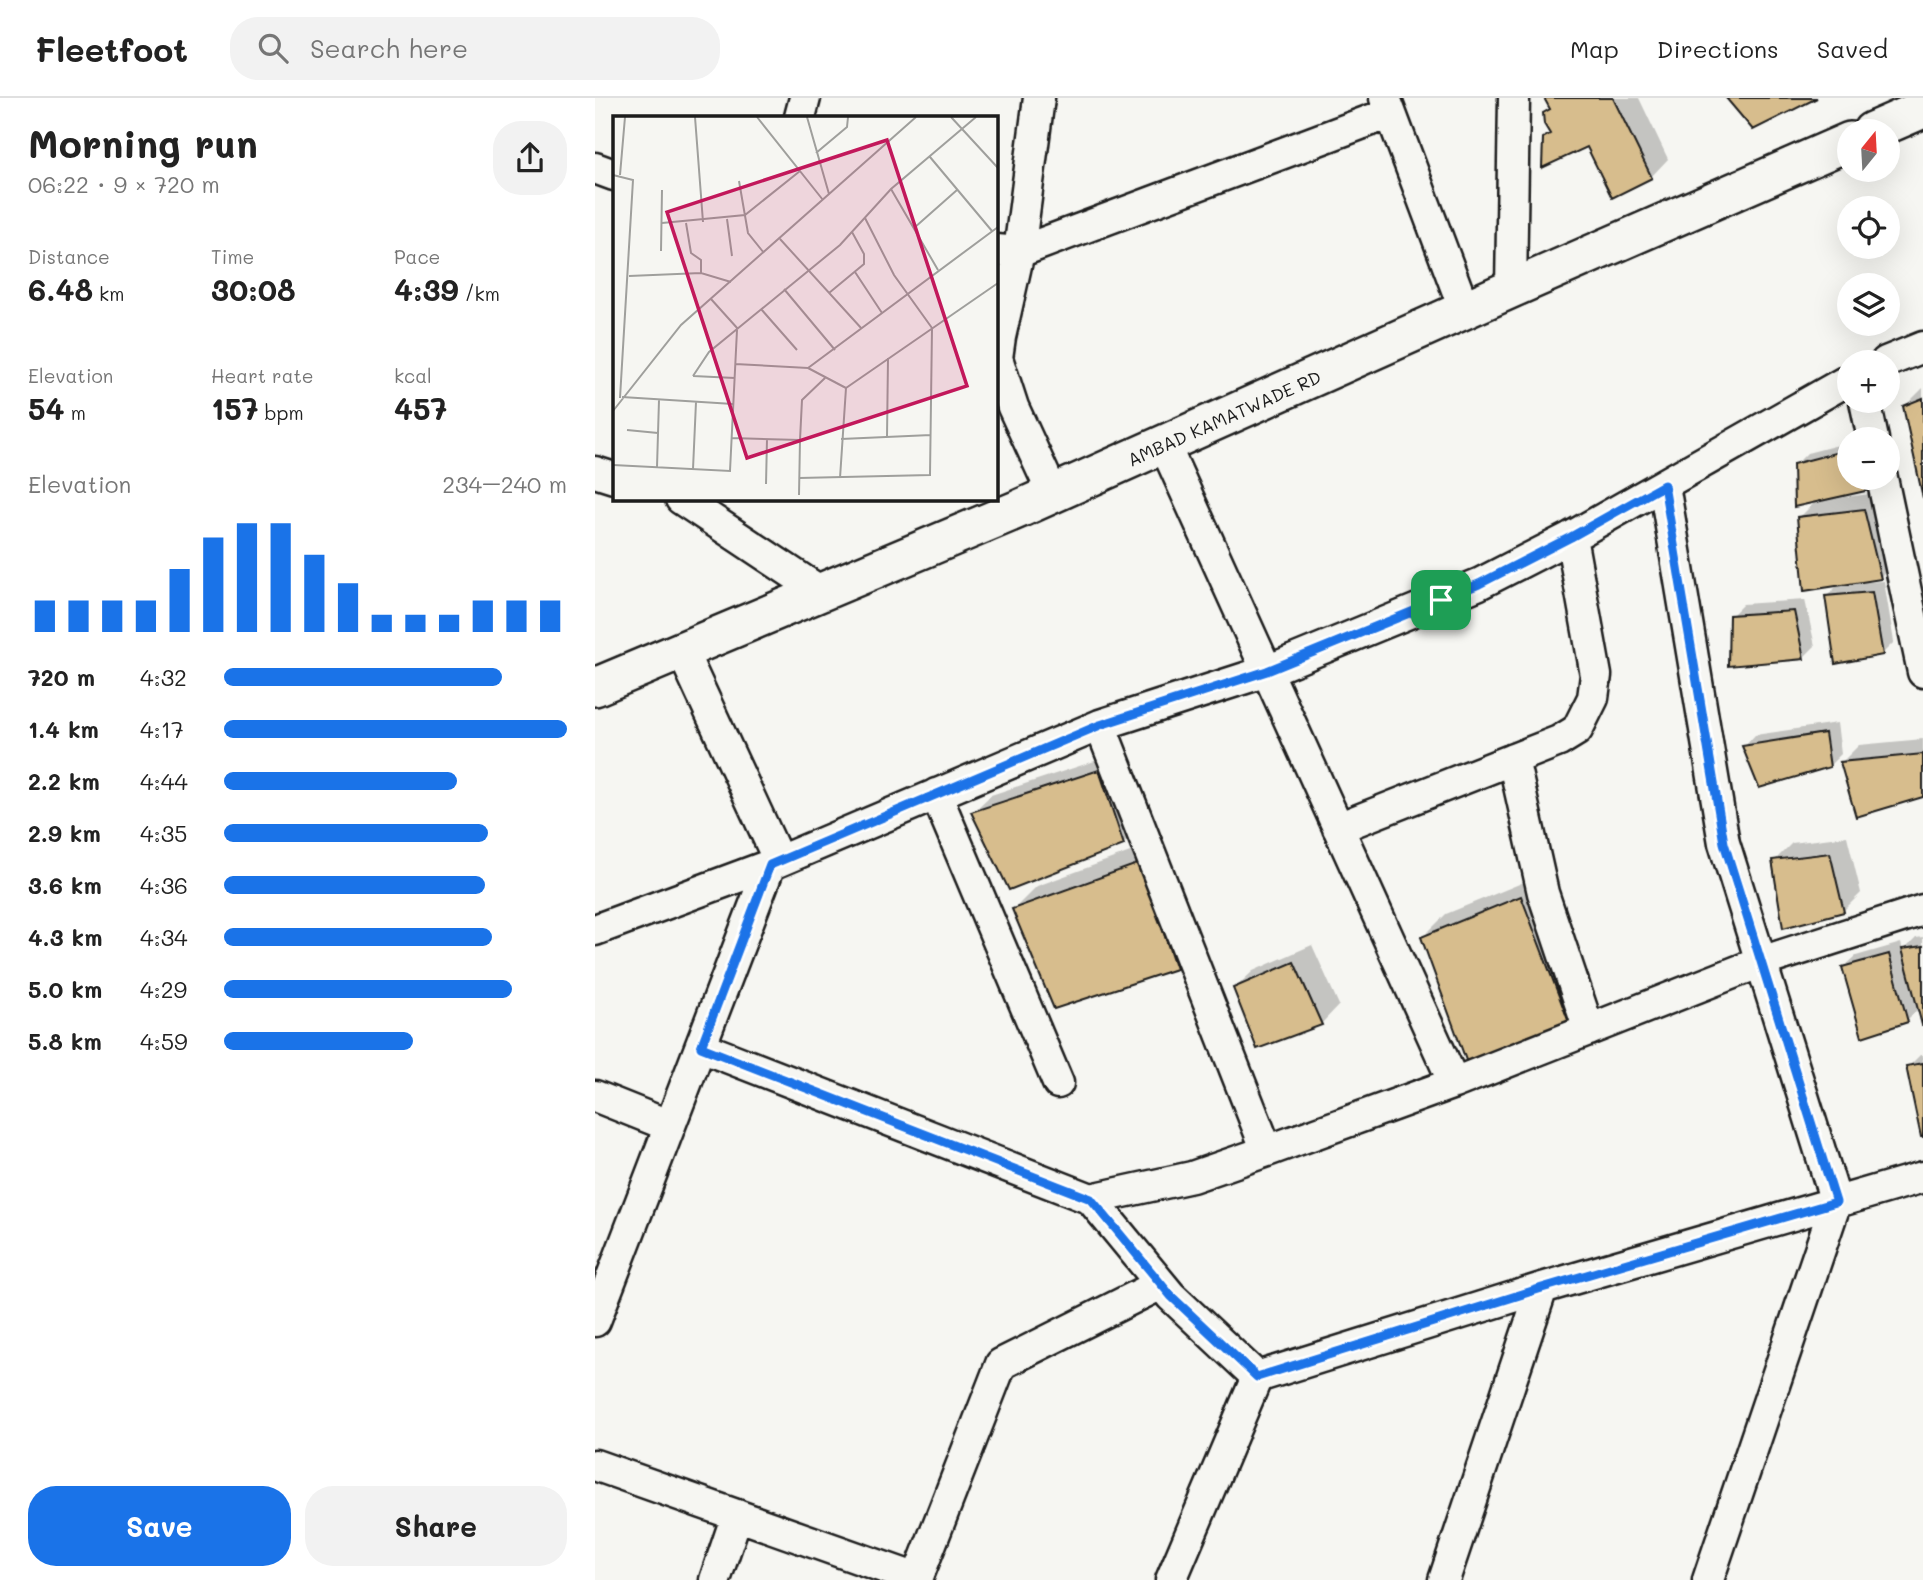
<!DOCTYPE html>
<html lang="en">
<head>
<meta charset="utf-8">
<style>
	:root { --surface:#fff; --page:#f2f2f2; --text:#222; --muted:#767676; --line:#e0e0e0; --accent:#1a73e8 }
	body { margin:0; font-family:Mali,sans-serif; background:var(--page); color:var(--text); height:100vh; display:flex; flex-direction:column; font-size:26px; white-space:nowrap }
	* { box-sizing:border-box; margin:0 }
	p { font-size:23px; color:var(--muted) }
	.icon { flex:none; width:38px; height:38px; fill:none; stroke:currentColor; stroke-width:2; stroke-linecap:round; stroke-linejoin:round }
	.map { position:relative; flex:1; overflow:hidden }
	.drawer { display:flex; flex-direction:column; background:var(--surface); width:595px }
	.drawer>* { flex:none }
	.needle { width:46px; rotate:18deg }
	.fabs { position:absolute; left:1242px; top:21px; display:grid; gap:14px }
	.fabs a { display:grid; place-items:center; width:63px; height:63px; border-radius:50%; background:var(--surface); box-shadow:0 7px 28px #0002; font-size:35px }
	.pin { position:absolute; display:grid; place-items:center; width:60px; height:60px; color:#fff; margin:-30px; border-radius:14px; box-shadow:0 4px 10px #0006 }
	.round { display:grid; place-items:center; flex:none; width:74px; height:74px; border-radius:28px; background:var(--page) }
	.overview { display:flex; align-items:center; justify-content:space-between; height:119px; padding:0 28px }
	h1 { font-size:38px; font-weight:800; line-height:52px }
	.metrics { display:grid; grid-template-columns:repeat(3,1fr); gap:10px; height:119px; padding:7px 28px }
	.metrics div { display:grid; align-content:center }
	.metrics b { font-size:30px; font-weight:800 }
	.metrics small { font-size:19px; font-weight:400 }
	.metrics p { font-size:19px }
	.chart { height:196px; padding:14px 28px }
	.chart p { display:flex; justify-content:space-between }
	.chart svg { width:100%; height:126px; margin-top:7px; stroke:var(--accent); stroke-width:6 }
	.action { display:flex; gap:14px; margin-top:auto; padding:14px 28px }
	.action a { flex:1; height:80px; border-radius:28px; background:var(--accent); color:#fff; font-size:28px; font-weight:800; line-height:80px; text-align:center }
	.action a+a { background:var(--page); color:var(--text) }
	ul { padding:0 28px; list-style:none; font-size:23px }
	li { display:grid; grid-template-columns:112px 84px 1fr; align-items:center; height:52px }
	li i { height:18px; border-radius:9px; background:var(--accent) }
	header { display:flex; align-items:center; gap:42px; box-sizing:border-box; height:98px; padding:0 35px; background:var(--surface); border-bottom:2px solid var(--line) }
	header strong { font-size:33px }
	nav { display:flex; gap:38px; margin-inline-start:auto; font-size:24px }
	.search { width:490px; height:63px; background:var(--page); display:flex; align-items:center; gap:18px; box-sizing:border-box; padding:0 24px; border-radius:28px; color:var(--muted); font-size:26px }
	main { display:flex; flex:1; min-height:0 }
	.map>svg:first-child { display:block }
	.shadow { fill:#0003 }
	.building { fill:#d7bd8d; stroke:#1c1c1c; stroke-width:2 }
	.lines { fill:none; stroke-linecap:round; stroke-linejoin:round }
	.minor-casing { stroke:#1c1c1c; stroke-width:35 }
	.tertiary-casing { stroke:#1c1c1c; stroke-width:42 }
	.minor { stroke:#f6f6f2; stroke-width:30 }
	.tertiary { stroke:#f6f6f2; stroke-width:37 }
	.route-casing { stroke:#fff; stroke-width:14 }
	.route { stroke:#1a73e8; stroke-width:9 }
	.labels { text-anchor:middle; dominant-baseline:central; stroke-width:5; stroke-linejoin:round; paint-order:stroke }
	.street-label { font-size:18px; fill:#1c1c1c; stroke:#f6f6f2 }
	.inset-road { fill:none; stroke:#9f9f9c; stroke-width:2 }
	.view { fill:#c2185b; fill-opacity:0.15; stroke:#c2185b; stroke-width:3.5 }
	.inset-edge { fill:none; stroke:#1c1c1c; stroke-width:3.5 }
</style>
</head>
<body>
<header>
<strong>Fleetfoot</strong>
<div class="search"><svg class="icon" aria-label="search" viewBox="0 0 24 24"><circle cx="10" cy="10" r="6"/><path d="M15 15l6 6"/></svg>Search here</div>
<nav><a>Map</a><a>Directions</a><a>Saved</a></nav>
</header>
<main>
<section class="drawer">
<div class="overview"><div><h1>Morning run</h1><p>06:22 · 9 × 720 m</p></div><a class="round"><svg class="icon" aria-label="share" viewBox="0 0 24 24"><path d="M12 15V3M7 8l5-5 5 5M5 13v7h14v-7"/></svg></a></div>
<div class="metrics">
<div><p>Distance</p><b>6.48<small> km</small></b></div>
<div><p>Time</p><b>30:08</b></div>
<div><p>Pace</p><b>4:39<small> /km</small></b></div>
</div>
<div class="metrics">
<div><p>Elevation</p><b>54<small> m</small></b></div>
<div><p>Heart rate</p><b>157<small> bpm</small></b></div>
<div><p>kcal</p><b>457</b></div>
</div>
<div class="chart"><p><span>Elevation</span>234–240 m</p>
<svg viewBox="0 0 160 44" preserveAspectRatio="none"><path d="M5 44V33M15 44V33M25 44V33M35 44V33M45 44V22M55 44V11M65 44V6M75 44V6M85 44V17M95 44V27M105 44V38M115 44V38M125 44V38M135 44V33M145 44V33M155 44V33"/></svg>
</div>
<ul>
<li><b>720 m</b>4:32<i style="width:81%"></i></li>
<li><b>1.4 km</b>4:17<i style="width:100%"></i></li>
<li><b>2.2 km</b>4:44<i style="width:68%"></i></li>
<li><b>2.9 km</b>4:35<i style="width:77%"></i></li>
<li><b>3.6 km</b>4:36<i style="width:76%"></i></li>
<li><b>4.3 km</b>4:34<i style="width:78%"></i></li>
<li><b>5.0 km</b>4:29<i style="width:84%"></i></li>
<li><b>5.8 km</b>4:59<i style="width:55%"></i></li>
</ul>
<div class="action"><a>Save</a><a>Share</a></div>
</section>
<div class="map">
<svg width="1328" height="1482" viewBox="0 0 1328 1482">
	<rect width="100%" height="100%" fill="#f6f6f2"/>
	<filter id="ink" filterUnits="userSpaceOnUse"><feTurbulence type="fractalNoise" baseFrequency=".0143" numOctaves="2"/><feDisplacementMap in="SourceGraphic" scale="14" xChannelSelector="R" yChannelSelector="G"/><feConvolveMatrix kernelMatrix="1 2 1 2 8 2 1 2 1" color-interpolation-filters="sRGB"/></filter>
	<g filter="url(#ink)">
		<path class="shadow" d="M951,0h93l29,61 -17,18 -63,-33 -43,-6 6,-6 -6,-18 6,-6z
			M1328,290v102l-19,-83z
			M1255,344v36h31l-11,11 -27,6v2l39,-4 16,67 -18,17 -12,2v3l16,-1 10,61 -12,12 -55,-58 13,-13 -41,-65 18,-18 -22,-35 12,-12z
			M1210,502l10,46 -11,11 -74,7 1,-48 12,-12z
			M1242,625l4,31 -12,12 -85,-19 11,-12z
			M1328,641v57l-81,-34 17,-17z
			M521,656l25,72 -18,18 -150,-32 18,-17z
			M1252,738l14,57 -18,18 -69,-50 18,-18z
			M568,742l35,104 -23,23 -161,-58 23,-23z
			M949,776l28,157 -149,-94 23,-23z
			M1328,839v85l-4,-14 -12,12 -63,-53 12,-11 45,-13 2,8 13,-13z
			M717,847l27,60 -17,18 -64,24 -23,-59 18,-17z
			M1325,957h3v80l-15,-68z"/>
		<path class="building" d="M949,0h69l39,80 -40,20 -25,-51 -45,21 1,-30 7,-4 -6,-10 -1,-11 7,-4z
			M1131,0h91l-64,32z
			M1328,300v100l-20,-92z
			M1255,351v29h16l4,12 -76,17 -1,-43z
			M1269,411l17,70 -77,12 -7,-74z
			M1277,494l11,63 -48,9 -10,-68z
			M1199,513l10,48 -76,7 1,-51z
			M1230,635l5,34 -71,21 -17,-42z
			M1328,656v43l-67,20 -16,-55z
			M504,672l25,75 -115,45 -38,-78z
			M1235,755l14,59 -61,16 -11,-68z
			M545,765l36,106 -122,40 -42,-100z
			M926,798l52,137 -106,30 -46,-126z
			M1328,848v78l-1,1 -20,-76z
			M1294,856l19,68 -46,15 -20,-70z
			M699,864l28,63 -65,24 -24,-61z
			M1328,965v74h-2l-15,-71z"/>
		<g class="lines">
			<g class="minor-casing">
				<path id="minor" d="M444,0l-20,154 -19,85 -3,21 16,49 40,87
					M790,0l80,213
					M205,19l5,-19
					M0,70l19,7
					M401,152l23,2 371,-139
					M916,191l3,-191
					M1291,264l37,-15
					M1270,303l8,38
					M569,346l290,639
					M0,374l19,6
					M1287,380l41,194
					M1069,387l60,358 112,359 -128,378
					M86,401l140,93
					M87,553l97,210
					M505,627l167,426
					M918,661l30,134 46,137
					M341,696l122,289
					M743,730l221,-87 18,-11 16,-32 3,-23 -25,-138
					M0,832l175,-65 330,-140 167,-54 212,-87 92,-47 279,-158
					M106,949l390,152 101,-22 75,-26 187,-68 307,-121 162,-52
					M0,998l75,30
					M496,1101l80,97 86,81
					M0,1223l175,-456
					M0,1367l322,114 84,-215 160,-80
					M120,1482l22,-65
					M576,1482l86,-203 285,-89 381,-111
					M849,1482l98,-292"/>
			</g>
			<g class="tertiary-casing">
				<path id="tertiary" d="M1277,33l51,-22
					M0,589l424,-178 492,-220 339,-148"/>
			</g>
			<use href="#minor" class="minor"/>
			<use href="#tertiary" class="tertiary"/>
		</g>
	</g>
	<g class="lines" filter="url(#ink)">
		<g class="route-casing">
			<path id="route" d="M1069,387l60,358 112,359 -294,86 -285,89 -86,-81 -80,-97 -390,-152 69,-182 330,-140 167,-54 174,-71 38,-16 92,-47z"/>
		</g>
		<use href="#route" class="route"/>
	</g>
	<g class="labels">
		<g class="street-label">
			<text transform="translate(629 320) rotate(-24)">AMBAD KAMATWADE RD</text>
		</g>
	</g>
	<g transform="translate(18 18)">
		<rect width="385" height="385" fill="#f6f6f2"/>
		<path class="inset-road" d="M82,1l8,105M144,1l66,83M194,1l22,77M338,1l47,51M203,37l31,-26 1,-10M317,41l62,74M0,59l20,5 -13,218M7,59l5,-58M126,65l9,52 16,20M278,73l47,81M114,103l5,37M49,107l83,-8 55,-44M73,107l5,30 10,7v13M301,112l43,-38M167,123l82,90M48,135l1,-61M242,156l27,41M16,160l72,-3 30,9M171,173l51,61M216,177l35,-29v-10l-12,-22M98,183l27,30M148,193l36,41M122,248l73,4 190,-141M195,252l38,20M80,260l16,-24 131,-107 51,-56 85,-72M80,260l42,2M9,281l111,7M0,295l68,-86 235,-208M14,314l31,3M274,321l1,-79M118,322l69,2 2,-40 23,-22M228,323l90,-4M0,349l117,6 7,-141M44,351l2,-67M80,353l3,-67M186,362l131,-3 2,-147 -38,-53 -29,-57M227,362l6,-90 152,-105M153,368l1,-45M186,379l1,-55"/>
		<path class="view" d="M274,24l80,246 -220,72 -80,-246z"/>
		<rect width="385" height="385" class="inset-edge"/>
	</g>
</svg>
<div class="fabs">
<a><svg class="needle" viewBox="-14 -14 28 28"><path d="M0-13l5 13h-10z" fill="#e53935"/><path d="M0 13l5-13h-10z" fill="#767676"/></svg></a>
<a><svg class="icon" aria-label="locate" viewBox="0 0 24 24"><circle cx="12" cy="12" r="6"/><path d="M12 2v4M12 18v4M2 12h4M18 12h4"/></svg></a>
<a><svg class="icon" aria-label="layers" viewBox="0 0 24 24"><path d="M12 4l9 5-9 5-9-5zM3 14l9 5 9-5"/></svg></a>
<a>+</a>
<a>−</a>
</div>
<div class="pin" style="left:846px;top:502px;background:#1e9e55"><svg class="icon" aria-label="arrive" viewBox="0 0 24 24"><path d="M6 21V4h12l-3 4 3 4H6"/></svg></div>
</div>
</main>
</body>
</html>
